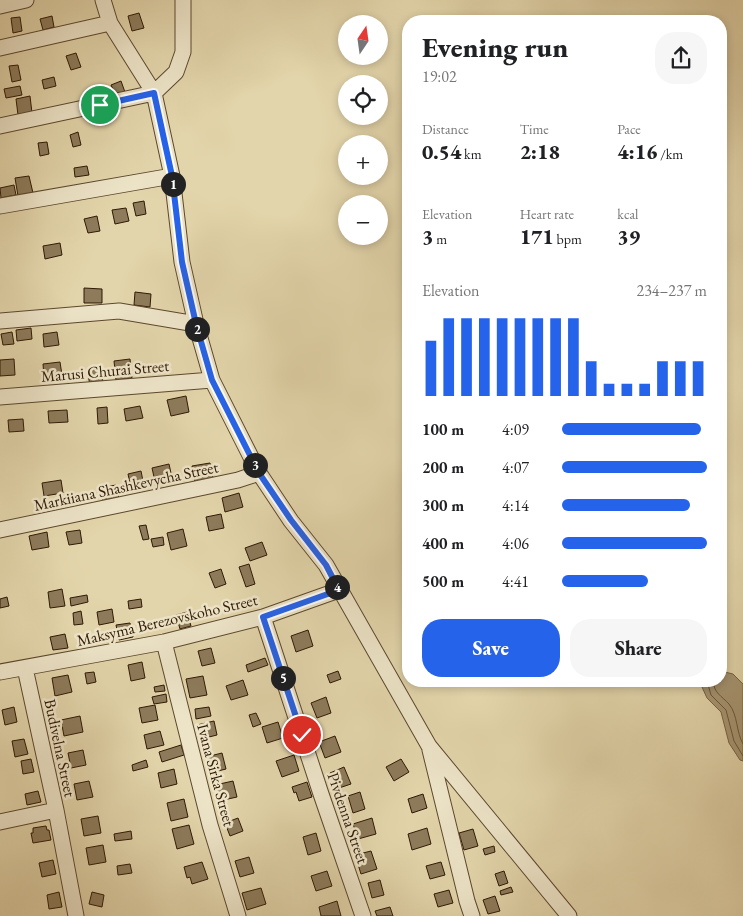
<!DOCTYPE html>
<html lang="en">
<head>
<meta charset="utf-8">
<style>
	:root { --surface:#fff; --page:#f6f6f6; --text:#202124; --muted:#757577; --accent:#2563eb }
	body { margin:0; font-family:"EB Garamond",serif; background:var(--page); color:var(--text); height:100vh; display:flex; flex-direction:column; font-size:19px; white-space:nowrap }
	* { box-sizing:border-box; margin:0 }
	p { font-size:16px; color:var(--muted) }
	.icon { flex:none; width:28px; height:28px; fill:none; stroke:currentColor; stroke-width:2; stroke-linecap:round; stroke-linejoin:round }
	.map { position:relative; flex:1; overflow:hidden }
	.drawer { position:absolute; left:402px; top:15px; width:325px; height:672px; display:flex; flex-direction:column; background:var(--surface); border-radius:20px; box-shadow:0 2px 8px #0003 }
	.drawer>* { flex:none }
	.needle { width:32px; rotate:13deg }
	.tools { position:absolute; left:338px; top:15px; display:grid; gap:10px }
	.tools a { display:grid; place-items:center; width:50px; height:50px; border-radius:50%; background:var(--surface); box-shadow:0 2px 8px #0003; font-size:25px }
	.pin { position:absolute; display:grid; place-items:center; width:42px; height:42px; color:#fff; margin:-21px; border:2px solid #fff; border-radius:50%; box-shadow:0 1px 5px #0007 }
	.km { position:absolute; width:25px; height:25px; margin:-12px; border-radius:50%; background:#222; color:#fff; font-size:14px; line-height:25px; text-align:center }
	.round { display:grid; place-items:center; flex:none; width:52px; height:52px; border-radius:20px; background:var(--page) }
	.summary { display:flex; align-items:center; justify-content:space-between; height:85px; padding:0 20px }
	h1 { font-size:28px; font-weight:800; line-height:38px }
	.metrics { display:grid; grid-template-columns:repeat(3,1fr); gap:8px; height:85px; padding:5px 20px }
	.metrics div { display:grid; align-content:center }
	.metrics b { font-size:21px; font-weight:800 }
	.metrics small { font-size:14px; font-weight:400 }
	.metrics p { font-size:14px }
	.chart { height:140px; padding:10px 20px }
	.chart p { display:flex; justify-content:space-between }
	.chart svg { width:100%; height:90px; margin-top:5px; stroke:var(--accent); stroke-width:6 }
	.action { display:flex; gap:10px; margin-top:auto; padding:10px 20px }
	.action a { flex:1; height:58px; border-radius:20px; background:var(--accent); color:#fff; font-size:20px; font-weight:800; line-height:58px; text-align:center }
	.action a+a { background:var(--page); color:var(--text) }
	ul { padding:0 20px; list-style:none; font-size:16px }
	li { display:grid; grid-template-columns:80px 60px 1fr; align-items:center; height:38px }
	li i { height:12px; border-radius:6px; background:var(--accent) }
	.map>svg:first-child { display:block }
	.water { fill:#a69572; stroke:#766346 }
	.lines { fill:none; stroke-linecap:round; stroke-linejoin:round }
	.shore { stroke:#6a573b; stroke-width:1 }
	.building { fill:#8d7b5b; stroke:#2f1904 }
	.minor-casing { stroke:#5c482e; stroke-width:17 }
	.minor { stroke:#ede4c8; stroke-width:15 }
	.route-casing { stroke:#fff; stroke-width:10 }
	.route { stroke:#2563eb; stroke-width:6 }
	.labels { text-anchor:middle; dominant-baseline:central; stroke-width:5; stroke-linejoin:round; paint-order:stroke }
	.street-label { font-size:16px; fill:#2f1904; stroke:#ede4c8 }
</style>
</head>
<body>
<div class="map">
<svg width="743" height="916" viewBox="0 0 743 916">
	<rect width="100%" height="100%" fill="#e3d5ab"/>
	<filter id="stains"><feTurbulence type="fractalNoise" baseFrequency=".004" numOctaves="4"/><feColorMatrix values="0 0 0 0 .2 0 0 0 0 .09 0 0 0 0 .02 0 0 0 .5 -.17"/></filter>
	<radialGradient id="worn" r=".72"><stop offset=".6" stop-color="#630" stop-opacity="0"/><stop offset="1" stop-color="#630" stop-opacity=".3"/></radialGradient>
	<path class="water" d="M721,671l12,3 10,10v77l-3,-1 -11,-17 -8,-31 -14,-14 -5,-11v-6h19z"/>
	<g class="lines">
		<path class="shore" d="M707,681l4,14 15,15 8,31 9,15
			M714,681c-2,11 9,16 15,23 9,11 7,28 14,40"/>
	</g>
	<path class="building" d="M139,13l5,15 -12,3 -4,-15z
		M52,16l2,11 -11,3 -3,-11z
		M20,17l2,14 -9,2 -2,-15z
		M76,53l5,14 -10,3 -5,-14z
		M18,65l3,15 -9,2 -3,-16z
		M54,77l2,9 -12,3 -2,-9z
		M121,81l5,14 -9,4 -6,-14z
		M20,86l2,9 -16,3 -2,-9z
		M98,89l3,10 -15,5 -3,-10z
		M30,96l2,17 -14,2 -2,-16z
		M78,132l3,13 -8,2 -3,-12z
		M47,142l2,12 -9,2 -2,-13z
		M87,166l2,9 -14,2 -1,-9z
		M29,176l4,17 -15,3 -3,-18z
		M14,185l2,10 -15,3 -1,-10z
		M144,201l2,13 -10,2 -3,-13z
		M126,208l3,13 -14,3 -3,-14z
		M97,216l3,15 -12,2 -4,-14z
		M60,243l2,12 -17,4 -2,-13z
		M84,288l18,1v14h-18z
		M135,292l16,2 -1,13 -16,-2z
		M31,328l1,11 -15,2 -1,-11z
		M12,332l2,12 -11,1 -2,-11z
		M57,332l2,13 -15,2 -1,-13z
		M14,359l1,16 -15,1v-16z
		M130,359l2,19 -16,2 -2,-19z
		M60,362l2,13 -18,2 -1,-13z
		M101,368l2,15 -13,2 -3,-15z
		M186,396l3,16 -18,4 -4,-16z
		M140,406l3,12 -17,3 -2,-12z
		M107,407l1,16 -10,1 -1,-16z
		M67,410l1,12 -19,1 -1,-12z
		M23,419l1,12 -15,1 -1,-12z
		M210,463l3,15 -18,4 -3,-16z
		M169,464l2,9 -17,4 -2,-9z
		M141,471l3,15 -13,2 -3,-14z
		M61,480l2,13 -19,3 -2,-13z
		M116,485l3,14 -16,3 -3,-14z
		M239,493l4,14 -18,5 -3,-14z
		M221,514l3,14 -15,3 -3,-14z
		M146,525l3,14 -6,1 -4,-14z
		M183,529l4,17 -16,4 -4,-17z
		M80,530l2,13 -13,2 -3,-13z
		M47,532l2,15 -17,3 -3,-14z
		M163,537l1,8 -11,2 -2,-8z
		M262,542l5,13 -17,6 -5,-13z
		M249,564l6,20 -9,3 -7,-20z
		M221,569l5,15 -11,4 -6,-15z
		M62,589l3,17 -15,2 -2,-16z
		M87,595l1,7 -17,4 -1,-8z
		M7,597l2,9 -9,2v-9z
		M141,599l1,8 -13,2 -1,-8z
		M112,609l2,13 -15,3 -2,-13z
		M81,611l2,13 -9,1 -1,-12z
		M187,612l4,14 -11,3 -4,-14z
		M130,623l3,14 -14,3 -3,-15z
		M308,630l5,16 -17,6 -5,-16z
		M65,634l3,14 -15,2 -3,-13z
		M211,648l4,15 -13,3 -4,-15z
		M265,658l3,7 -20,7 -2,-7z
		M142,662l3,16 -14,3 -3,-16z
		M338,671l3,8 -11,4 -3,-8z
		M94,672l2,10 -9,2 -2,-11z
		M68,675l4,17 -17,4 -3,-18z
		M203,676l4,19 -17,3 -4,-19z
		M243,680l5,15 -17,5 -5,-14z
		M164,685l1,6 -10,1 -1,-5z
		M166,694l1,8 -13,2 -2,-7z
		M326,697l5,16 -14,5 -6,-15z
		M155,705l3,15 -16,3 -3,-15z
		M14,707l3,15 -12,3 -3,-15z
		M209,707l2,9 -15,3 -1,-10z
		M256,713l5,11 -8,3 -4,-12z
		M80,716l3,16 -19,4 -3,-16z
		M214,721l3,14 -16,4 -4,-14z
		M278,722l5,16 -16,5 -5,-16z
		M160,731l4,14 -17,4 -3,-14z
		M335,736l6,16 -16,6 -6,-16z
		M24,739l4,15 -13,3 -3,-16z
		M181,745l3,10 -22,7 -3,-10z
		M83,750l3,15 -15,3 -3,-15z
		M222,753l4,16 -16,4 -4,-16z
		M294,755l5,16 -17,6 -6,-16z
		M31,759l3,13 -11,2 -2,-13z
		M401,759l8,13 -15,9 -8,-14z
		M146,760l2,7 -15,4 -1,-6z
		M344,767l7,17 -15,5 -6,-16z
		M174,769l3,15 -16,4 -3,-15z
		M89,781l4,16 -16,3 -3,-16z
		M233,781l4,16 -18,4 -4,-16z
		M307,782l5,15 -13,4 -3,-9 -2,1 -2,-6z
		M38,791l3,11 -14,3 -2,-11z
		M360,792l5,17 -12,4 -5,-17z
		M423,794l4,14 -15,5 -4,-14z
		M184,799l4,18 -17,4 -4,-18z
		M98,816l3,17 -17,3 -3,-17z
		M238,818l5,13 -13,5 -5,-13z
		M372,818l4,16 -18,5 -5,-15z
		M189,825l5,19 -17,5 -5,-20z
		M46,826l1,4h2l2,10 -18,3 -2,-10h2v-5z
		M427,828l4,16 -19,6 -4,-16z
		M473,829l5,17 -14,4 -5,-17z
		M131,831l1,8 -17,2 -1,-7z
		M316,833l5,18 -13,4 -5,-18z
		M103,845l3,17 -17,3 -3,-17z
		M494,846l1,6 -10,3 -2,-6z
		M371,851l6,18 -16,5 -6,-19z
		M249,857l5,16 -14,4 -5,-16z
		M53,860l3,14 -14,3 -3,-14z
		M202,862l6,17 -16,5 -2,-7 -3,1 -3,-11z
		M441,862l4,13 -15,4 -4,-13z
		M130,864l2,9 -14,2 -1,-9z
		M327,871l5,15 -16,5 -5,-15z
		M504,871l4,12 -9,3 -4,-12z
		M380,880l4,15 -12,3 -4,-15z
		M511,887l2,5 -12,3 -1,-4z
		M261,888l5,16 -19,6 -5,-17z
		M449,890l4,13 -15,4 -4,-13z
		M59,892l3,15 -13,2 -2,-14z
		M92,892l12,3 -2,12 -13,-3z
		M495,896l5,15 -12,3 -5,-14z
		M337,901l4,15h-20l-2,-9z
		M390,907l3,9h-16l-2,-5z"/>
	<g class="lines">
		<g class="minor-casing">
			<path id="minor" d="M103,0l7,23 44,70 18,83 10,86 14,62 16,56 47,93 32,48 35,44 103,181 140,170
				M0,6l26,-6
				M0,48l110,-25
				M154,93l22,-21 7,-20v-52
				M0,126l154,-33
				M0,206l172,-30
				M0,321l119,-10 77,13
				M0,397l212,-17
				M0,530l238,-50 21,-7
				M263,617l58,177 42,122
				M164,642l46,183 28,91
				M0,672l164,-30 99,-25 76,-27
				M430,750l37,151 5,15
				M56,810l20,106
				M0,822l56,-12 -31,-142"/>
		</g>
		<use href="#minor" class="minor"/>
	</g>
	<g class="lines">
		<g class="route-casing">
			<path id="route" d="M100,105l54,-12 18,83 10,86 14,62 16,56 47,93 32,47 35,45 13,25 -76,27 39,118"/>
		</g>
		<use href="#route" class="route"/>
	</g>
	<g class="labels">
		<g class="street-label">
			<text transform="translate(105 371) rotate(-5)">Marusi Churai Street</text>
			<text transform="translate(126 486) rotate(-12)">Markiiana Shashkevycha Street</text>
			<text transform="translate(167 620) rotate(-13)">Maksyma Berezovskoho Street</text>
			<text transform="translate(60 748) rotate(78)">Budivelna Street</text>
			<text transform="translate(216 775) rotate(75)">Ivana Sirka Street</text>
			<text transform="translate(348 818) rotate(71)">Pivdenna Street</text>
		</g>
	</g>
	<rect width="100%" height="100%" filter="url(#stains)"/>
	<rect width="100%" height="100%" fill="url(#worn)"/>
</svg>
<div class="tools">
<a><svg class="needle" viewBox="-14 -14 28 28"><path d="M0-13l5 13h-10z" fill="#e53935"/><path d="M0 13l5-13h-10z" fill="#757577"/></svg></a>
<a><svg class="icon" aria-label="locate" viewBox="0 0 24 24"><circle cx="12" cy="12" r="6"/><path d="M12 2v4M12 18v4M2 12h4M18 12h4"/></svg></a>
<a>+</a>
<a>−</a>
</div>
<div class="pin" style="left:100px;top:105px;background:#1e9e55"><svg class="icon" aria-label="arrive" viewBox="0 0 24 24"><path d="M6 21V4h12l-3 4 3 4H6"/></svg></div>
<div class="pin" style="left:302px;top:735px;background:#d93025"><svg class="icon" aria-label="check" viewBox="0 0 24 24"><path d="M5 12l5 5 9-10"/></svg></div>
<b class="km" style="left:173px;top:184px">1</b>
<b class="km" style="left:197px;top:329px">2</b>
<b class="km" style="left:255px;top:465px">3</b>
<b class="km" style="left:337px;top:587px">4</b>
<b class="km" style="left:283px;top:678px">5</b>
<section class="drawer">
<div class="summary"><div><h1>Evening run</h1><p>19:02</p></div><a class="round"><svg class="icon" aria-label="share" viewBox="0 0 24 24"><path d="M12 15V3M7 8l5-5 5 5M5 13v7h14v-7"/></svg></a></div>
<div class="metrics">
<div><p>Distance</p><b>0.54<small> km</small></b></div>
<div><p>Time</p><b>2:18</b></div>
<div><p>Pace</p><b>4:16<small> /km</small></b></div>
</div>
<div class="metrics">
<div><p>Elevation</p><b>3<small> m</small></b></div>
<div><p>Heart rate</p><b>171<small> bpm</small></b></div>
<div><p>kcal</p><b>39</b></div>
</div>
<div class="chart"><p><span>Elevation</span>234–237 m</p>
<svg viewBox="0 0 160 44" preserveAspectRatio="none"><path d="M5 44V17M15 44V6M25 44V6M35 44V6M45 44V6M55 44V6M65 44V6M75 44V6M85 44V6M95 44V27M105 44V38M115 44V38M125 44V38M135 44V27M145 44V27M155 44V27"/></svg>
</div>
<ul>
<li><b>100 m</b>4:09<i style="width:96%"></i></li>
<li><b>200 m</b>4:07<i style="width:100%"></i></li>
<li><b>300 m</b>4:14<i style="width:88%"></i></li>
<li><b>400 m</b>4:06<i style="width:100%"></i></li>
<li><b>500 m</b>4:41<i style="width:59%"></i></li>
</ul>
<div class="action"><a>Save</a><a>Share</a></div>
</section>
</div>
</body>
</html>
